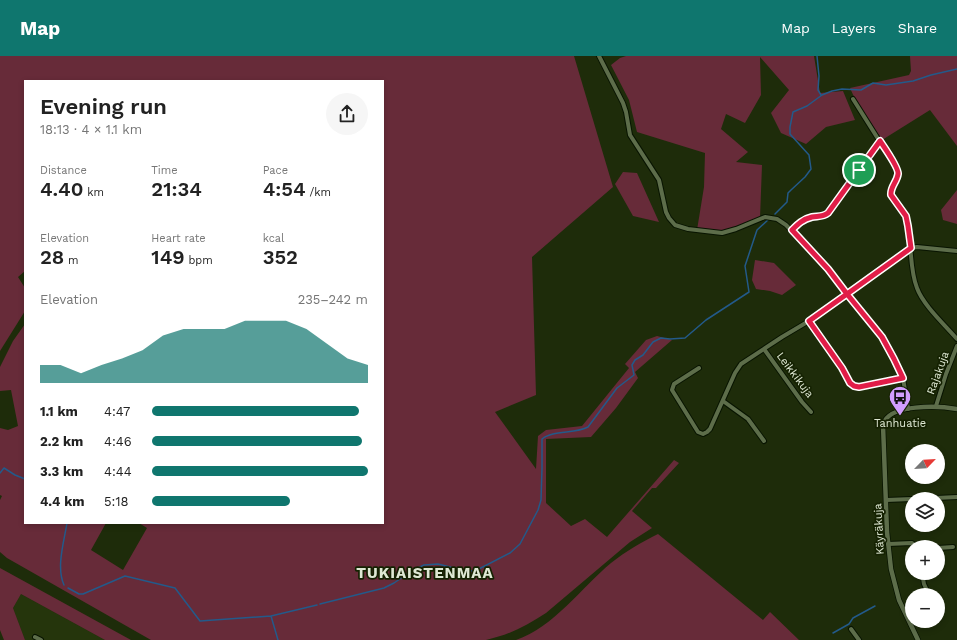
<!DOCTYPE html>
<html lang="en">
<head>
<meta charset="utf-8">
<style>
	:root { --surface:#fff; --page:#f6f6f6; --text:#222; --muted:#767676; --accent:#0f766e }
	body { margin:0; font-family:"Work Sans",sans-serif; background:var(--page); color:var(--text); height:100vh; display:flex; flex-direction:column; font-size:15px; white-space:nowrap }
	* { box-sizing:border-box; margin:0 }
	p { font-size:13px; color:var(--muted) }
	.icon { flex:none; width:22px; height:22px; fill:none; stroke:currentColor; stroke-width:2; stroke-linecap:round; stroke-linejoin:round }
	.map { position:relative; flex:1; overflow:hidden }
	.drawer { position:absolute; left:24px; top:24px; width:360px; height:444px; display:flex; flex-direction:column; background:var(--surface); border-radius:0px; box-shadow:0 2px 6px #0003 }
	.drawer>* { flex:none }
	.needle { width:26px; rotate:65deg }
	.fabs { position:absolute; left:905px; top:388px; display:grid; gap:8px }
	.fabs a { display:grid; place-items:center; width:40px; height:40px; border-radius:50%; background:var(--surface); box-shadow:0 2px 6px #0003; font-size:20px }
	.pin { position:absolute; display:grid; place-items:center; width:34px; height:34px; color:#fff; margin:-17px; border:2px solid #fff; border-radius:50%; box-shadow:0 1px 4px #0007 }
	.round { display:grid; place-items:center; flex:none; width:42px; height:42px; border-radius:21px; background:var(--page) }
	.head { display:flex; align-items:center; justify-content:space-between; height:68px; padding:0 16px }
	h1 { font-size:22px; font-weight:600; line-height:30px }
	.figures { display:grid; grid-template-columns:repeat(3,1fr); gap:6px; height:68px; padding:4px 16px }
	.figures div { display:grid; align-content:center }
	.figures b { font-size:20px; font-weight:600 }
	.figures small { font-size:11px; font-weight:400 }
	.figures p { font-size:11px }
	.chart { height:112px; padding:8px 16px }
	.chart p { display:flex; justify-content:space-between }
	.chart svg { width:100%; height:72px; margin-top:4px; fill:var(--accent); opacity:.7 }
	ul { padding:0 16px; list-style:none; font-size:13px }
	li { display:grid; grid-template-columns:64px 48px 1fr; align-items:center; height:30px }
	li i { height:10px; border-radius:5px; background:var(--accent) }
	header { display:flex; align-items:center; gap:24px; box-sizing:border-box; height:56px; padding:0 20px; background:var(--accent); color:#fff }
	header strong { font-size:19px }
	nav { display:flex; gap:22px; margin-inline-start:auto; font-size:14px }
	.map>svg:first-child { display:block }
	.built { fill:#25350c }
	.green { fill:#672b39 }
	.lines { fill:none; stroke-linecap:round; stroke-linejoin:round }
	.stream { stroke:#235a8a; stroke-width:1.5 }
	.minor-casing { stroke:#081400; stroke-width:6 }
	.tertiary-casing { stroke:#081400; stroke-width:6 }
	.minor { stroke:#5d6d4a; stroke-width:4 }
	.tertiary { stroke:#5d6d4a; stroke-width:4.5 }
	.route-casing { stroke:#fff; stroke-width:8 }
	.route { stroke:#e11d48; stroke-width:5 }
	.labels { text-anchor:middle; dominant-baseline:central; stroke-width:3.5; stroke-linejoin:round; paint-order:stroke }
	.street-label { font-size:11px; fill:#dfe8d4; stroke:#152202 }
	.poi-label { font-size:11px; fill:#dfe8d4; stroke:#152202 }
	.district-label { font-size:15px; font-weight:bold; letter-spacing:1px; fill:#dfe8d4; stroke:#152202 }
</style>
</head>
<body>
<header>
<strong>Map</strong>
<nav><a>Map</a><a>Layers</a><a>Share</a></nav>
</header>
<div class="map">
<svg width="957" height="584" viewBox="0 0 957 584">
	<rect width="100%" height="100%" fill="#1e2c0a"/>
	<path class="built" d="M21,538l84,46h-80l-12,-32z"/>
	<path class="green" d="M0,0h574l39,131 -81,70 4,138 -41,17 41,57 2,-33 8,-6 36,-4 47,-58 -4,-4 21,-24 11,-4 15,4 -37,32 3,6 -22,30 -25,29 -45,2v64l25,23 14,-7 22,18 67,-77 5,3 -23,25h-4l-20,23 20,17 -22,14 -84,71c-20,13 -37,22 -60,27h-335l-144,-82 -7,-6v-52l2,-4 -2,-1v-67l8,2 10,-4 -7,-36 -11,1v-24l13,-26 12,-17v199h81l-15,27 32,20 24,-42 -8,-5h244v-442h-358v190l-7,6 7,11v23l-25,40z
		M626,0h188l6,37 23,-2 12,29 -29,7 -20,17 -25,-11 -10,-20 18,-23 -29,-33 1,38 -16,28 -19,-9 -5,15 27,23 -12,10 26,3 -2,53 -38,15 -25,-3 7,-43 1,-34 -68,-21 -8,-32 -18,-35 9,-7z
		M910,0h47v90l-27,-36 -48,30 -27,-41 -5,-11 59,-13 2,-4z
		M623,116l14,1 22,49 -26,-6 -18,-32z
		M957,134v34l-14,-4 -2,-10z
		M755,204l19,3 22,22 -14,10 -12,-4 -14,-2 -4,-9z
		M658,478l105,86 7,-8 29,28h-283c38,-13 65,-52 95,-77 15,-12 31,-21 47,-29z
		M0,512l131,72h-26l-84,-46 -8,14 12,32h-21l-4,-10z"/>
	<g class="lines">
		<path class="stream" d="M817,0l2,20 -1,14 3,5
			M775,158l12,-12 1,-9 3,-3 14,-13 6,-8 -2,-14 -19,-21v-7l3,-15 14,-6 15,-11 10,-4 10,-2 19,1 12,-7 13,2 27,-4 18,-6 26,-6
			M0,417l4,-5 11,7 10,4
			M64,529c-8,-18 0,-43 3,-62
			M68,532l11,6h4l42,-18 50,12 25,33 71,-5 46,-11
			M320,548l64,-16 10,-5 16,-11 14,-7 14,-1 28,7h9l35,-18 10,-9 18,-34 3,-10 1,-32v-29c11,-9 33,-5 46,-12l29,-39 17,-13 -2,-10 3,-5 8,-5 10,-13 8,-4 9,1 15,-1 21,-18 43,-28 -4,-26 12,-36 12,-11
			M271,560l7,24
			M833,577l16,-9 4,-6 22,-12"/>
		<g class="minor-casing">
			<path id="minor" d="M599,0l24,47 3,9 4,23 29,45 7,32 3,6 6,7 13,4 34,4 14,-4 29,-12 12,2 9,6 42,44 54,68 12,22 9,19 5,31
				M853,43l44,70c2,9 -7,16 -6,26l15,21 1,5c5,22 2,47 10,67 6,17 28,37 40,51
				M792,174c6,-6 11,-11 20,-13 6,-1 11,0 16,-4l52,-72
				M809,265l33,47 10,17 7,2 44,-9
				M764,293l38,53 9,10
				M699,312l-25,16 -2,6 26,42 5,2 4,-2 3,-3 25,-56 6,-9 41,-27 27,-16 102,-73 6,-1 40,4
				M723,345l25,18 16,22
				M936,350l10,-32 11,-28
				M915,443l42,-2
				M886,444l26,-1
				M888,488l24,-1 5,4
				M938,492l15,-1
				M922,517l2,11 5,11
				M851,573l8,11
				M35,581l6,3"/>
		</g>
		<g class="tertiary-casing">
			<path id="tertiary" d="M918,584l-19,-40 -8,-31 -4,-37 -4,-107c5,-22 57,-19 74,-16"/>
		</g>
		<use href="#minor" class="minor"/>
		<use href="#tertiary" class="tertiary"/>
	</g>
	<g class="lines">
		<g class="route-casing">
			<path id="route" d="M859,114l-31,43c-5,4 -10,3 -16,4 -9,2 -14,7 -20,13l36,39 19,25 -38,27 33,47 8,15 4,3 5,1 44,-9 -9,-19 -12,-22 -35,-43 64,-46 -3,-22 -2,-10 -15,-21c-1,-8 6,-13 7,-21 1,-6 -14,-27 -18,-33l-21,29"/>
		</g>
		<use href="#route" class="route"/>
	</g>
	<defs>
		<g id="bus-pin" transform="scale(1.15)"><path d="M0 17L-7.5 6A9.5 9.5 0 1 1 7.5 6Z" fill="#d19dfe" stroke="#152202"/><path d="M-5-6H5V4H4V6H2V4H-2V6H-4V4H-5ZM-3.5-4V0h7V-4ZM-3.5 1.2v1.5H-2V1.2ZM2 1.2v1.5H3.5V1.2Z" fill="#111"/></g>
	</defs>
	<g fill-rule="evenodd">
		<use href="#bus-pin" x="900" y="341"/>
	</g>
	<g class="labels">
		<g class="street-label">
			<text transform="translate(938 317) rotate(-70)">Rajakuja</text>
			<text transform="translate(795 319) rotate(53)">Leikkikuja</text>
			<text transform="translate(879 473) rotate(-93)">Käyräkuja</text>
		</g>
		<g class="poi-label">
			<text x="900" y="367">Tanhuatie</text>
		</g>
		<g class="district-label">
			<text x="425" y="517">TUKIAISTENMAA</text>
		</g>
	</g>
</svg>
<div class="fabs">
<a><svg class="needle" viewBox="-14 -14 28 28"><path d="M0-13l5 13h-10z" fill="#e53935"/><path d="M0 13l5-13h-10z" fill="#767676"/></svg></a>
<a><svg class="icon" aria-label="layers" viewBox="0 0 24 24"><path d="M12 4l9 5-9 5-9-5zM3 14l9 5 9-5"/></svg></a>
<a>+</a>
<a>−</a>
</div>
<div class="pin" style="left:859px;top:114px;background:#1e9e55"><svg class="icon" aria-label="arrive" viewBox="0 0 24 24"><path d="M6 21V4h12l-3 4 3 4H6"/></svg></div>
<section class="drawer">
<div class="head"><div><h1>Evening run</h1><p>18:13 · 4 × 1.1 km</p></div><a class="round"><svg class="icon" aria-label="share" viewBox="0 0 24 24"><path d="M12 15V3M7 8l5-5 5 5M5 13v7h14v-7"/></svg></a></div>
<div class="figures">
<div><p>Distance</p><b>4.40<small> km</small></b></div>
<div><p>Time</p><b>21:34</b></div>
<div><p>Pace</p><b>4:54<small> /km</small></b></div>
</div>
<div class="figures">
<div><p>Elevation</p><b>28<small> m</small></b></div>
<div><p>Heart rate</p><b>149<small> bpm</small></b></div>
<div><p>kcal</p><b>352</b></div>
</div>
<div class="chart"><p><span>Elevation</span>235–242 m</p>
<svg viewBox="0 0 160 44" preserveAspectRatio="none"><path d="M0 44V33L10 33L20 38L30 33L40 29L50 24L60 15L70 11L80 11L90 11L100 6L110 6L120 6L130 11L140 20L150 29L160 33V44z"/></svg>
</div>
<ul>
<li><b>1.1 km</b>4:47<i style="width:96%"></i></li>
<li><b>2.2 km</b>4:46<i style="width:97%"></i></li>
<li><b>3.3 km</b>4:44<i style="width:100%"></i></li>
<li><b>4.4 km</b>5:18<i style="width:64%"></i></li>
</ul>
</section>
</div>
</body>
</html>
